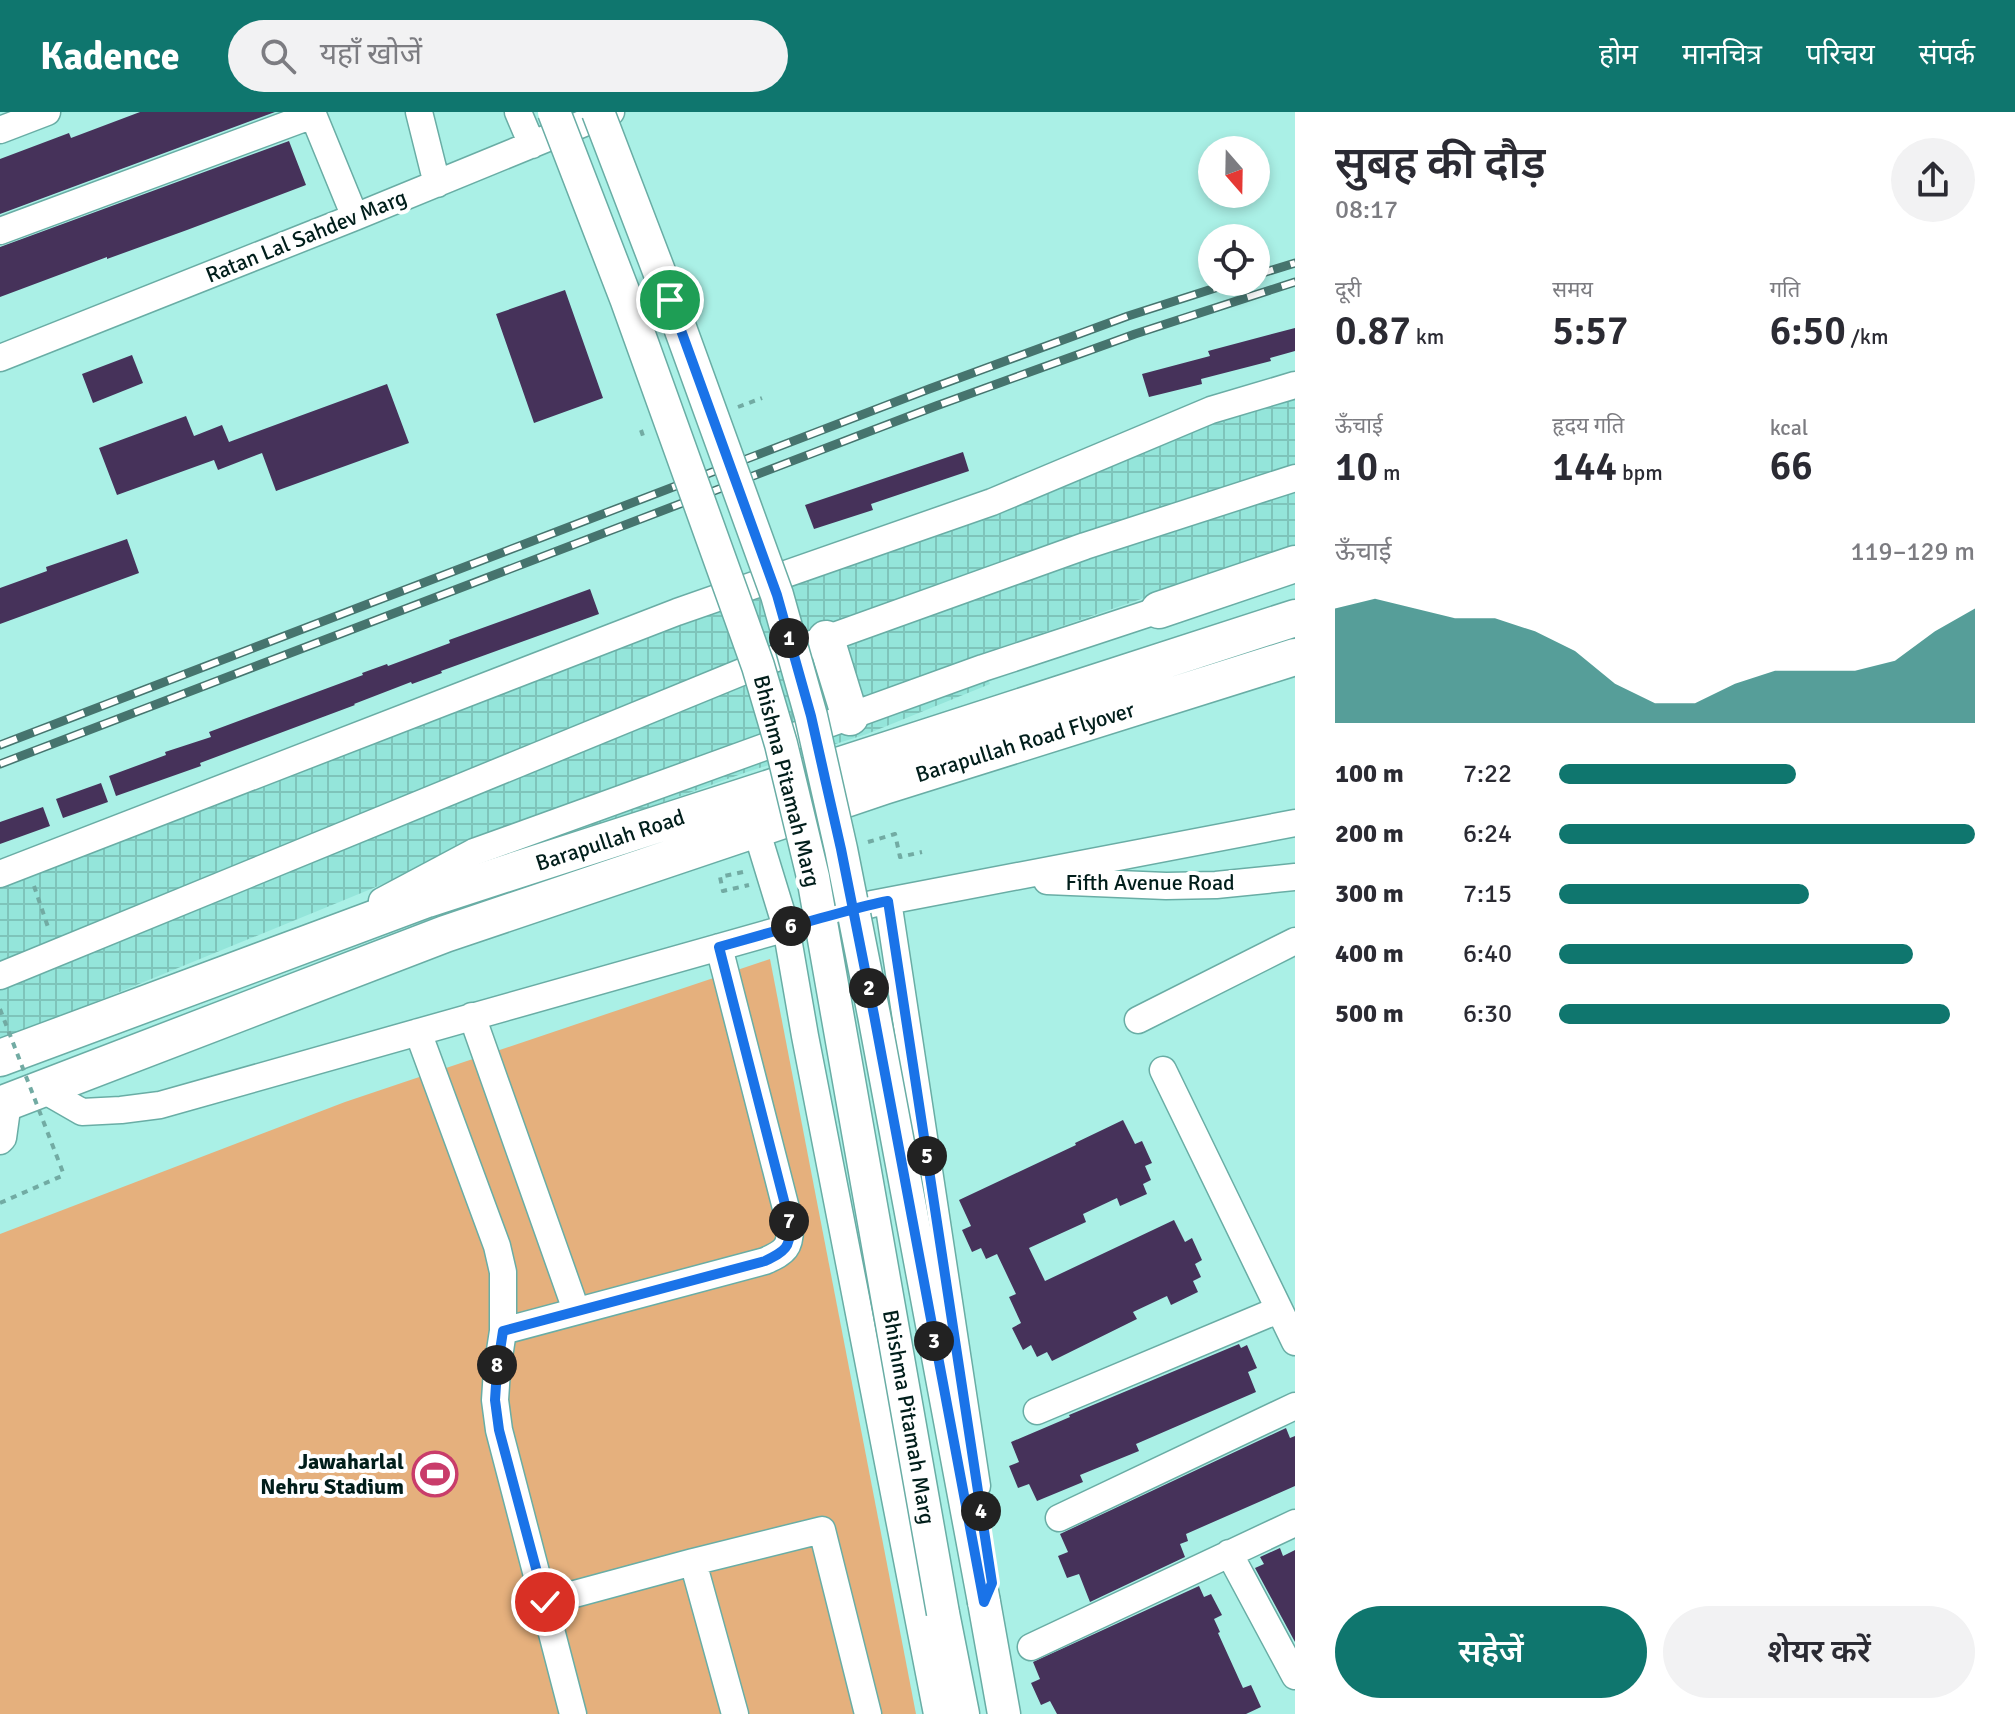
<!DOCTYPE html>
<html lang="hi">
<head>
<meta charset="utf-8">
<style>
	:root { --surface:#fff; --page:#f2f2f3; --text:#2b2b33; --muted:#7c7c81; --accent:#0f766e }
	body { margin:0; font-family:Signika,"Noto Sans Devanagari",sans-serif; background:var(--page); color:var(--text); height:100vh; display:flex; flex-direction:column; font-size:30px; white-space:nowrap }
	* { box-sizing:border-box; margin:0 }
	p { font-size:26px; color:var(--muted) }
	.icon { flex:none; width:44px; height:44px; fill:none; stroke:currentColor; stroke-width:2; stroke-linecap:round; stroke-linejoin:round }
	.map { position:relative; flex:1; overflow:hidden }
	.panel { display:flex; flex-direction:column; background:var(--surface); width:720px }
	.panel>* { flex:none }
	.needle { width:52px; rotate:160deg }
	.controls { position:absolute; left:1198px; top:24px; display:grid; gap:16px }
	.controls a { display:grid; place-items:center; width:72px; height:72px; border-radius:50%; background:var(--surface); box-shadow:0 4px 12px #0003; font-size:40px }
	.pin { position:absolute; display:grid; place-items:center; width:68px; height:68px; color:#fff; margin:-34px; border:4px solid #fff; border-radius:50%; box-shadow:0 2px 8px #0007 }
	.km { position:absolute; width:40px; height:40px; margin:-20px; border-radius:50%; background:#222; color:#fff; font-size:22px; line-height:40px; text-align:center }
	.round { display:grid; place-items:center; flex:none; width:84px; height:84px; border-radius:42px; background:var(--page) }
	.headline { display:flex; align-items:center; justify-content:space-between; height:136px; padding:0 40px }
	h1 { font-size:44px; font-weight:600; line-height:60px }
	.metrics { display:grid; grid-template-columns:repeat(3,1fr); gap:12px; height:136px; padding:8px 40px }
	.metrics div { display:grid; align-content:center }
	.metrics b { font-size:40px; font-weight:600 }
	.metrics small { font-size:22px; font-weight:400 }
	.metrics p { font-size:22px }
	.chart { height:224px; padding:16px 40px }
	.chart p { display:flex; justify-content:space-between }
	.chart svg { width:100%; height:144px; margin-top:8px; fill:var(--accent); opacity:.7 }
	.primary-button { display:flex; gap:16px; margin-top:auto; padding:16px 40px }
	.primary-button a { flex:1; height:92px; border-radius:48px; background:var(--accent); color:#fff; font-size:32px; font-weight:600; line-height:92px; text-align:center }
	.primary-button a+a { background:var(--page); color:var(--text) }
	ul { padding:0 40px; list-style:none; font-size:26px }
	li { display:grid; grid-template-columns:128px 96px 1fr; align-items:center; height:60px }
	li i { height:20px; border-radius:10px; background:var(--accent) }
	header { display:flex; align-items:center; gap:48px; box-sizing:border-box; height:112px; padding:0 40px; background:var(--accent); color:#fff }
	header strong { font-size:38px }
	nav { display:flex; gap:44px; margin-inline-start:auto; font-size:28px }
	.search { width:560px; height:72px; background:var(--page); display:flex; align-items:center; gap:20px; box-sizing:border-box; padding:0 28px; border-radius:44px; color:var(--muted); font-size:30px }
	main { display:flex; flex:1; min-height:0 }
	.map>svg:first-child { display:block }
	.industrial { fill:url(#industrial-grid) }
	.green { fill:#e5b07d }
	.building { fill:#46325a }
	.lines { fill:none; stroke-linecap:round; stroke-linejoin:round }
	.minor-casing { stroke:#69ada5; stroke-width:29 }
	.major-casing { stroke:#69ada5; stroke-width:35 }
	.highway-casing { stroke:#69ada5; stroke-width:39 }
	.path { stroke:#72aba3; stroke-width:4; stroke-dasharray:6 6; stroke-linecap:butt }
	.minor { stroke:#fff; stroke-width:26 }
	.major { stroke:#fff; stroke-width:32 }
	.highway { stroke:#fff; stroke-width:36 }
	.rail-casing { stroke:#46746e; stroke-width:9 }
	.rail { stroke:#fff; stroke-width:6; stroke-dasharray:18; stroke-linecap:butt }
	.major-bridge-casing { stroke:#69ada5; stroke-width:35; stroke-linecap:butt }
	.path-bridge { stroke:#72aba3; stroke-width:4; stroke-dasharray:6 6; stroke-linecap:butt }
	.major-bridge { stroke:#fff; stroke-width:32 }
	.route-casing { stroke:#fff; stroke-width:16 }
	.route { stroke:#1a73e8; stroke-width:10 }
	.labels { text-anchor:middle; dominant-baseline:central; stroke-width:8; stroke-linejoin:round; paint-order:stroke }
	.street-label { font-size:22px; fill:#011e1b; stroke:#fff }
	.poi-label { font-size:22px; font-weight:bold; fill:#011e1b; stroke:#fff; text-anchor:end }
</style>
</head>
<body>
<header>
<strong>Kadence</strong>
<div class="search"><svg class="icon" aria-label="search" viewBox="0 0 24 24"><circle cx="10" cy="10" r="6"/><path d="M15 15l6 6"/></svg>यहाँ खोजें</div>
<nav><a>होम</a><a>मानचित्र</a><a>परिचय</a><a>संपर्क</a></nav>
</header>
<main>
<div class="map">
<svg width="1295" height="1602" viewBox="0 0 1295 1602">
	<defs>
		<pattern id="industrial-grid" width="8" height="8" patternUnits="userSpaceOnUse" patternTransform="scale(2)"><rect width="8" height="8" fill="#94e5da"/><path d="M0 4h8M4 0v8" fill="none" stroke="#7ec4ba"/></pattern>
	</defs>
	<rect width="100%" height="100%" fill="#aaf0e6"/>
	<path class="industrial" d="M1295,276v158l-317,109 12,29 -123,50 -120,38 -161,58 -10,-25 -576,236v-157z"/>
	<path class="green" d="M770,847l146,755h-916v-480l345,-132z"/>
	<path class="building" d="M140,0h135l-275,102v-55l69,-26 2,5z
		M289,29l17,44 -119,45 -80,29v-2l-107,40v-50z
		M565,178l38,108 -69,25 -38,-109z
		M1295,216v23l-25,7 1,3 -70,18 1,5 -53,13 -7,-23 68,-18 -2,-5z
		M132,243l11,28 -50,20 -11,-29z
		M387,272l22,59 -133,48 -14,-38 -44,17 -4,-10 -97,35 -18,-47 87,-32 8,20 28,-11 7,17z
		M963,340l6,19 -98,33 2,6 -59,19 -9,-24z
		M127,427l12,34 -139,51v-36l47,-17 -1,-4z
		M590,477l9,25 -158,57 1,2 -30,11 -1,-2 -57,22 1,1 -155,58 1,3 -85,30 -7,-20 57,-21 -1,-3 46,-15 -2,-5 154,-57 -1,-2 25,-9 1,2 62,-23 -1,-3z
		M101,671l7,19 -45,16 -7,-19z
		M43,695l7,19 -50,18v-22z
		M1123,1008l12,24 7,-3 10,22 -7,3 6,14 -8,4 4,10 -27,12 -3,-8 -34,16 3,8 -57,26 16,33 129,-61 11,22 7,-4 10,22 -7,4 6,13 -8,4 5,11 -27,13 -4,-9 -34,16 4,7 -85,42 -5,-9 -10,5 -6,-12 -8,5 -11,-22 9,-5 -12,-26 7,-3 -19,-40 -11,5 -5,-11 -9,4 -10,-22 9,-4 -12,-26 117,-55 -1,-2z
		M1239,1232l2,4 6,-3 10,23 -9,4 8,20 -120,52 3,7 -59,24 3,7 -46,19 -8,-17 -11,4 -9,-22 10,-4 -8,-20 59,-25 -1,-2z
		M1286,1316l4,10 5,-2v50l-109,48 2,7 -8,3 5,13 -95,45 -11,-28 -12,4 -9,-22 10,-4 -8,-18z
		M1280,1436l3,8 12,-6v92l-40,-74 9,-4 -4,-7z
		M1199,1474l5,11 7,-3 11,21 -8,4 6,13 -2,1 25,55 8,-3 10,22 -15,7h-189l-7,-13 -9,4 -10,-22 9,-4 -7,-17z"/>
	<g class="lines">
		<g class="minor-casing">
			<path id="minor" d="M312,0l43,105
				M419,0l18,72
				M518,0l14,33
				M0,18l47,-18
				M0,119l313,-116
				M0,246l355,-141 256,-105
				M756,717l30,98 19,109 132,678
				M0,762l677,-262 315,-110 219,-92 84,-25
				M1047,769l119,5 50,-1 79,-8
				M382,789l92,-49 509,-184 176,-58
				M888,789l89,585
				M0,864l798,-327 287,-103 210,-68
				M472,904l104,294
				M1138,908l157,-79
				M418,920l79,214 6,26v59l-6,39 -2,30 4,30 74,284
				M1163,958l132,272
				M42,977l40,23 39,-2 39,-5 712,-201 423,-81
				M0,1029l3,-3 5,-36
				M503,1219l262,-70c20,-9 26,-13 25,-37l-71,-277
				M1037,1299l241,-101
				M1059,1406l236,-112
				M1229,1441l66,123
				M693,1450l129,-32 46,184
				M545,1490l148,-40 42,152
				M1031,1535l264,-124"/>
		</g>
		<g class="major-casing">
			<path id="major" d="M984,1490l20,112
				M943,1501l20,101"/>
		</g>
		<g class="highway-casing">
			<path id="highway" d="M1159,498l136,-46
				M826,527l24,78
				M0,946l427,-159 868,-281
				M0,993l445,-171 439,-148 411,-129"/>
		</g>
		<path class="path" d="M738,295l24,-9
			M641,318l3,9
			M868,730l27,-8 5,23 22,-5
			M743,760l-23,5 3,14 26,-6
			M34,774l15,44
			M0,1091l64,-28"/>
		<use href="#minor" class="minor"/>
		<use href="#major" class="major"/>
		<use href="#highway" class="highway"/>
		<g class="rail-casing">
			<path id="rail" d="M1256,163l39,-12
				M0,633l929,-356 199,-73 106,-34
				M0,652l936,-358 199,-72 160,-52"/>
		</g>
		<use href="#rail" class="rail"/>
		<g class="major-bridge-casing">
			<path id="major-bridge" d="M554,0l73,189 106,295 25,70 23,78 32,133 130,736
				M598,0l72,188 107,295 34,121 30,133 33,166 110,587"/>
		</g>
		<path class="path-bridge" d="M0,897l64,166"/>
		<use href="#major-bridge" class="major-bridge"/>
	</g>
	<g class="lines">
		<g class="route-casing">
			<path id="route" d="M545,1490l-46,-172 -4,-30 2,-30 6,-39 262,-70c20,-10 26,-13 25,-37l-71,-277c34,-10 68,-19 102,-29 23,-6 45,-13 67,-17l104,682 -8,19 -110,-587 -33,-166 -15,-66 -15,-67 -34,-121 -107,-295"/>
		</g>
		<use href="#route" class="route"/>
	</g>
	<defs>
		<g id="stadium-ring" transform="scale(2.3)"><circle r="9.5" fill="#fff" stroke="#c93c6a" stroke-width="1.5"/><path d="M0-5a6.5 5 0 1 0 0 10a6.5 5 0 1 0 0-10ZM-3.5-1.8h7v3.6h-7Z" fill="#c93c6a"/></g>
	</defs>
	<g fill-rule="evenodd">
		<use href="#stadium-ring" x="435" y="1362"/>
	</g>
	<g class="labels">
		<g class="street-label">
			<text transform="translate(306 124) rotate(-22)">Ratan Lal Sahdev Marg</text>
			<text transform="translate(1025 630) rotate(-17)">Barapullah Road Flyover</text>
			<text transform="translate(787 669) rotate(76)">Bhishma Pitamah Marg</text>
			<text transform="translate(610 728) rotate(-18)">Barapullah Road</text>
			<text x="1150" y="770">Fifth Avenue Road</text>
			<text transform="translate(909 1305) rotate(80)">Bhishma Pitamah Marg</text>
		</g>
		<g class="poi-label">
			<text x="404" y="1349">Jawaharlal<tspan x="404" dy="25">Nehru Stadium</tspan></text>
		</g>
	</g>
</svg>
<div class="controls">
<a><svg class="needle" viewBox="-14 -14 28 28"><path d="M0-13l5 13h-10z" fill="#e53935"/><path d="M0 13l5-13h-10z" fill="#7c7c81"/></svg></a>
<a><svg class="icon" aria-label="locate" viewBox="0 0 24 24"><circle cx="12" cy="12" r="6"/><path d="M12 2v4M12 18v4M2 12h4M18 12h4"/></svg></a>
</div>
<div class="pin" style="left:670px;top:188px;background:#1e9e55"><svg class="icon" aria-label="arrive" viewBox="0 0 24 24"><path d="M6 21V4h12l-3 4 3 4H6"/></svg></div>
<div class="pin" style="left:545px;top:1490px;background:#d93025"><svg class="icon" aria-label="check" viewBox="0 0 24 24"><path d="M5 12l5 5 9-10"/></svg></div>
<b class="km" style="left:789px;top:526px">1</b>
<b class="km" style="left:869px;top:876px">2</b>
<b class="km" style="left:934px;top:1229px">3</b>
<b class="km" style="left:981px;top:1399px">4</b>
<b class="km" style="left:927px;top:1044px">5</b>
<b class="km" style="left:791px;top:814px">6</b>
<b class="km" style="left:789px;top:1109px">7</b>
<b class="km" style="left:497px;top:1253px">8</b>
</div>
<section class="panel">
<div class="headline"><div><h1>सुबह की दौड़</h1><p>08:17</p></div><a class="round"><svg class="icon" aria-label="share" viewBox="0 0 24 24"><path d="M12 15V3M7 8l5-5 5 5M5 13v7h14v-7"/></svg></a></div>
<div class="metrics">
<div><p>दूरी</p><b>0.87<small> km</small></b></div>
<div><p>समय</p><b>5:57</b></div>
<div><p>गति</p><b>6:50<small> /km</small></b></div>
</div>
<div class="metrics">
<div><p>ऊँचाई</p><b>10<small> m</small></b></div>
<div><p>हृदय गति</p><b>144<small> bpm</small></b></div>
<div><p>kcal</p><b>66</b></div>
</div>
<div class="chart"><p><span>ऊँचाई</span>119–129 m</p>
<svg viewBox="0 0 160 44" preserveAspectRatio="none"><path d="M0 44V9L10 6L20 9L30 12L40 12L50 16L60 22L70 32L80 38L90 38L100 32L110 28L120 28L130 28L140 25L150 16L160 9V44z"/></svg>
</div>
<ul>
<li><b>100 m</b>7:22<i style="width:57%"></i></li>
<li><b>200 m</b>6:24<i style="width:100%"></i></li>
<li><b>300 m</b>7:15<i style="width:60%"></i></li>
<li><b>400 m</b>6:40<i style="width:85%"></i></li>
<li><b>500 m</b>6:30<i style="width:94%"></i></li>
</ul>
<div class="primary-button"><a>सहेजें</a><a>शेयर करें</a></div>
</section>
</main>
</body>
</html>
